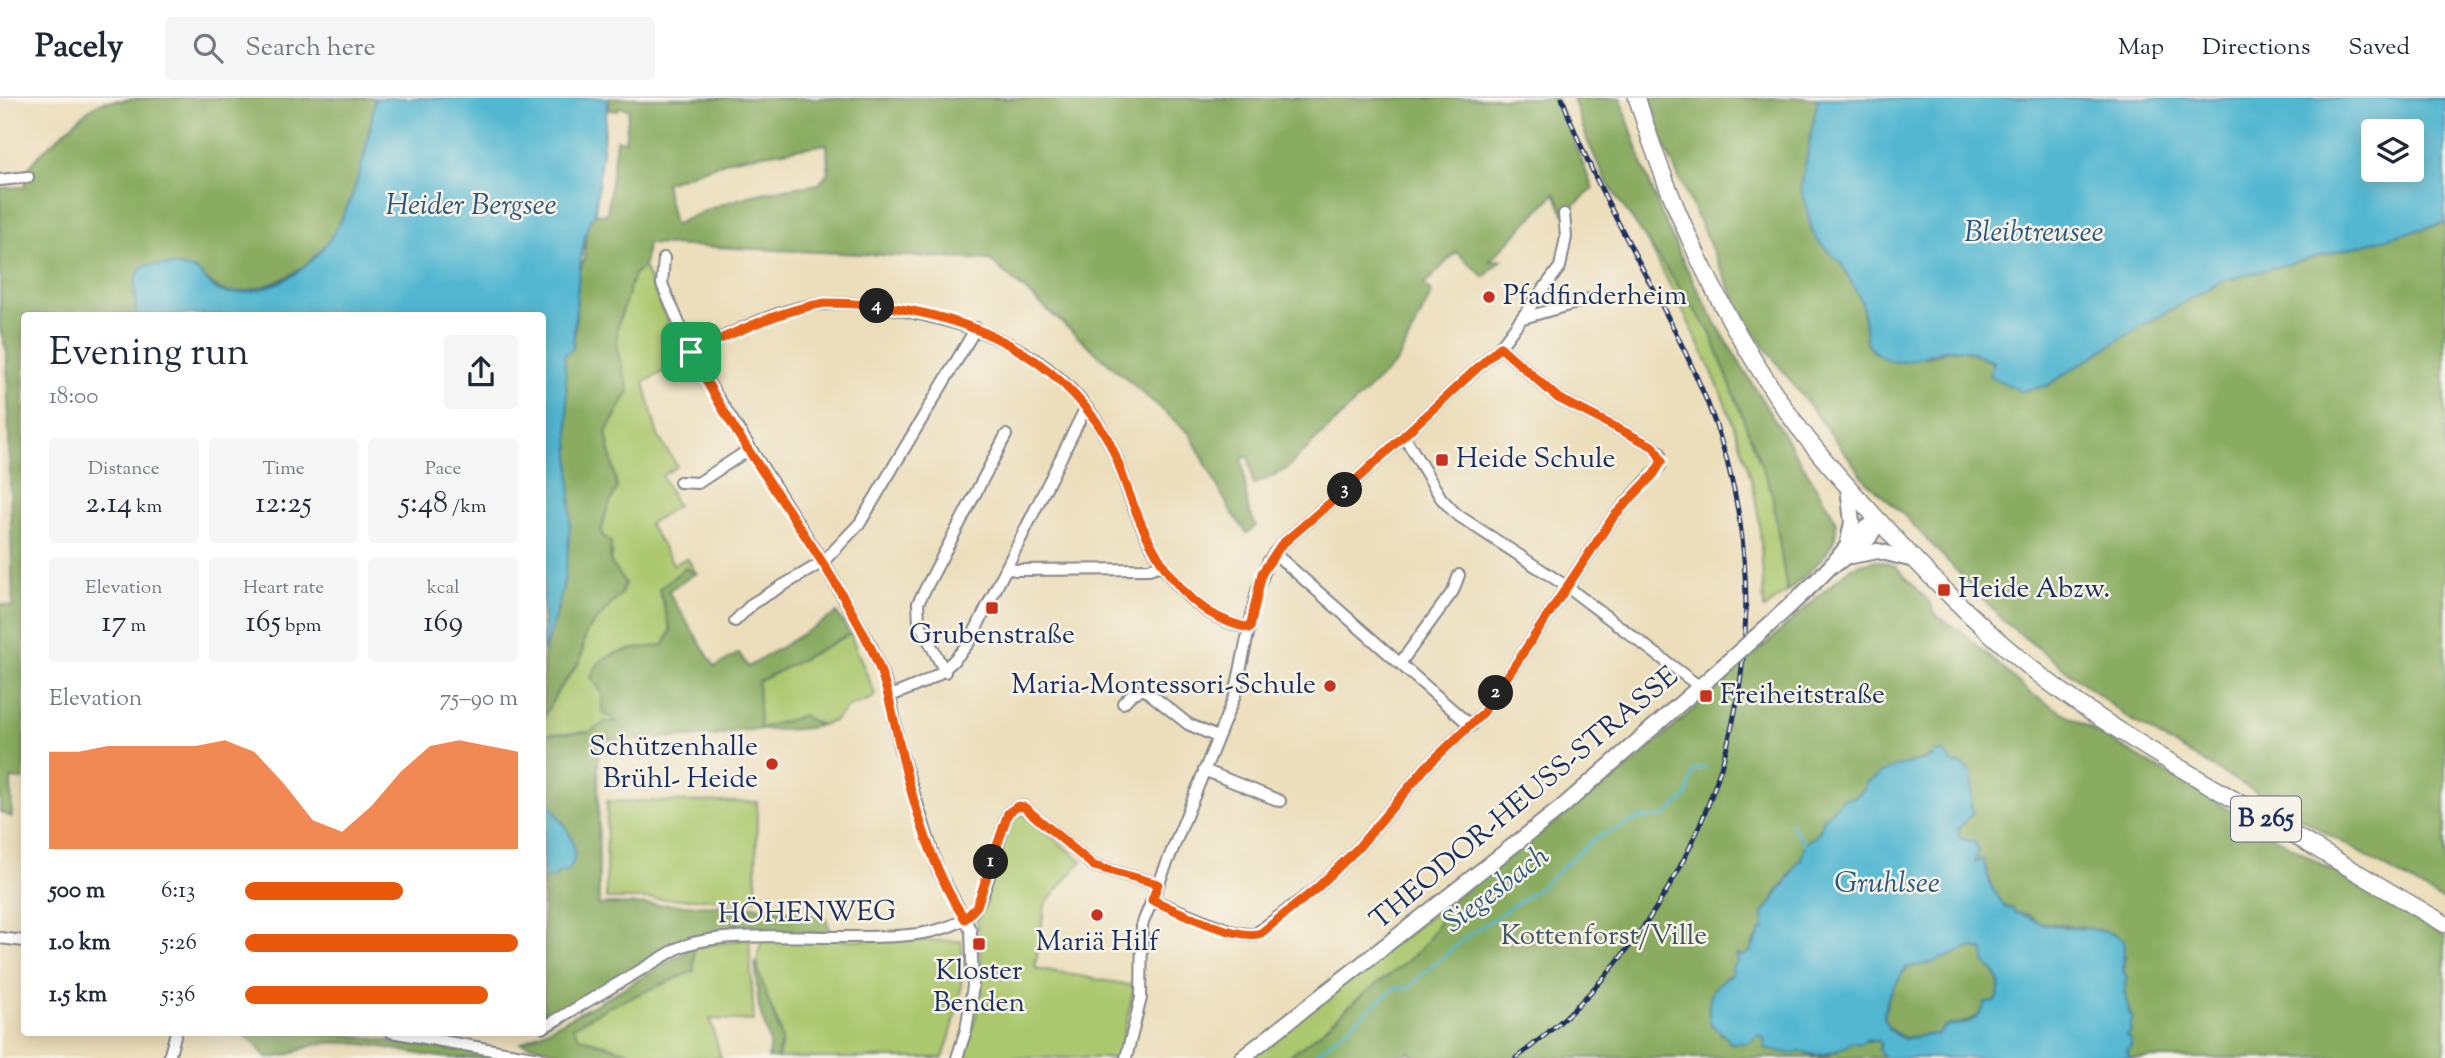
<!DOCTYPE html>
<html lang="en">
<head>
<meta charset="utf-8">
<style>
	:root { --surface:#fff; --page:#f6f6f7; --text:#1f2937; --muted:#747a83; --line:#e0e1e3; --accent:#ea580c }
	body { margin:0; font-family:"Sorts Mill Goudy",serif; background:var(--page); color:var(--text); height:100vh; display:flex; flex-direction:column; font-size:26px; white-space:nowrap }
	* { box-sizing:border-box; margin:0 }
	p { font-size:23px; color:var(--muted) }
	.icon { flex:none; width:38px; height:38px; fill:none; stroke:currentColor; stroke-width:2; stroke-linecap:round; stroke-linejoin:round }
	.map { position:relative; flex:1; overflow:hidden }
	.details { position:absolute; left:21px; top:214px; width:525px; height:724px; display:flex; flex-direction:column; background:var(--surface); border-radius:7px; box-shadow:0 4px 18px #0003 }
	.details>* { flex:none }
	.controls { position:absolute; left:2361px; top:21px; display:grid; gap:14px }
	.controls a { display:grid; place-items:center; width:63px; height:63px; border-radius:7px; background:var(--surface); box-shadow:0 4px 18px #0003; font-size:35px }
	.pin { position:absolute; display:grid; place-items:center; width:60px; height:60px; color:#fff; margin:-30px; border-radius:14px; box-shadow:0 4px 10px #0006 }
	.km { position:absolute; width:35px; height:35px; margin:-18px; border-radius:50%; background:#222; color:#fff; font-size:19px; line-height:35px; text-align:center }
	.round { display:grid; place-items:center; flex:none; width:74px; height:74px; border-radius:7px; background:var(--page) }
	.summary { display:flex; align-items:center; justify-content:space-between; height:119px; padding:0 28px }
	h1 { font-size:38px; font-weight:600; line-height:52px }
	.stats { display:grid; grid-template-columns:repeat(3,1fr); gap:10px; height:119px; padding:7px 28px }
	.stats div { display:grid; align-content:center; border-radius:7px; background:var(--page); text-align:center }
	.stats b { font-size:30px; font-weight:600 }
	.stats small { font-size:19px; font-weight:400 }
	.stats p { font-size:19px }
	.chart { height:196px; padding:14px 28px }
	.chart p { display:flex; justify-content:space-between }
	.chart svg { width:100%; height:126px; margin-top:7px; fill:var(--accent); opacity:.7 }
	ul { padding:0 28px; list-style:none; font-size:23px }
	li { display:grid; grid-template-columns:112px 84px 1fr; align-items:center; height:52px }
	li i { height:18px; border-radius:9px; background:var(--accent) }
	header { display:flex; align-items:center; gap:42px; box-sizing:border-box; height:98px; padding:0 35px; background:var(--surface); border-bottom:2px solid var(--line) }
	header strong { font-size:33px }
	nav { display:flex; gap:38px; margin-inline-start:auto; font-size:24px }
	.search { width:490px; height:63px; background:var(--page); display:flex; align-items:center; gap:18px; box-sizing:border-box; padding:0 24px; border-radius:7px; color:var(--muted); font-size:26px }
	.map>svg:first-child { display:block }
	.green { fill:#acc86e; stroke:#647c66; stroke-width:2 }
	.forest { fill:#89ac61; stroke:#526e60; stroke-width:2; fill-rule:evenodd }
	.water { fill:#53b7d1; stroke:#377398; stroke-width:2; fill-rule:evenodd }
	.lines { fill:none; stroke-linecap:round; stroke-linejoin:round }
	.stream { stroke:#53b7d1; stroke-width:2.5 }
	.minor-casing { stroke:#84868c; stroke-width:14 }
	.secondary-casing { stroke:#84868c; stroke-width:18 }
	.primary-casing { stroke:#84868c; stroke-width:19 }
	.minor { stroke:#fff; stroke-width:10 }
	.secondary { stroke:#fff; stroke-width:14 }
	.primary { stroke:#fff; stroke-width:16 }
	.rail-casing { stroke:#1b2f5e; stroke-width:5 }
	.rail { stroke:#f7f3e8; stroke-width:2.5; stroke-dasharray:8; stroke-linecap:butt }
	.secondary-bridge-casing { stroke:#84868c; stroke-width:18; stroke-linecap:butt }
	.secondary-bridge { stroke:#fff; stroke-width:14 }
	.route-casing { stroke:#fff; stroke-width:14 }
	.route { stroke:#ea580c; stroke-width:9 }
	.poi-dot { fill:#c8321e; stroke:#f7f3e8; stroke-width:2.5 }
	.labels { text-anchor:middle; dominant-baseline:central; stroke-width:5; stroke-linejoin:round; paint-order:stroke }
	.shield { fill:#f7f3e8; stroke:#5d6a87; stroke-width:2 }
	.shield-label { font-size:26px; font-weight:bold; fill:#1b2f5e }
	.poi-label { font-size:28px; fill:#1b2f5e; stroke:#f7f3e8; text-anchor:start }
	.street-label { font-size:28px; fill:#1b2f5e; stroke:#f7f3e8 }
	.park-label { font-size:28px; fill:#3f5562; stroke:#f7f3e8 }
	.water-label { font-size:30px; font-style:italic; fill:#2c5880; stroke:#f7f3e8 }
</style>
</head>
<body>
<header>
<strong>Pacely</strong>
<div class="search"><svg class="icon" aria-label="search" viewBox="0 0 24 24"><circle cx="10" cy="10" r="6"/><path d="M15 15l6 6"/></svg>Search here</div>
<nav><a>Map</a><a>Directions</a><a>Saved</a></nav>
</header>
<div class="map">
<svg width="2445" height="960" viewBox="0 0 2445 960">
	<rect width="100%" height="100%" fill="#f7f3e8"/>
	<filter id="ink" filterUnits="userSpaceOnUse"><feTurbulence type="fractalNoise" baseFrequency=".0143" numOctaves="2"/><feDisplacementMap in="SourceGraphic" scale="14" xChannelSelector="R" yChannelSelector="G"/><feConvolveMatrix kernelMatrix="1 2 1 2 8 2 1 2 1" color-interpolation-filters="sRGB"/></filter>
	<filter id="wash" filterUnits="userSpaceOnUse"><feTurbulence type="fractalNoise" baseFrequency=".00686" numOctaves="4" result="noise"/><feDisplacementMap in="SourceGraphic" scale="28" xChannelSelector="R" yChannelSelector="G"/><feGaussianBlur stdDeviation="1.57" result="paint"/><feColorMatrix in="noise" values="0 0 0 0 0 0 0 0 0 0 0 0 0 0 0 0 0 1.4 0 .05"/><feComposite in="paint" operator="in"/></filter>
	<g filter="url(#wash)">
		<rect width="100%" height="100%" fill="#ecdebb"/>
		<path class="green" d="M1642,133l68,101 62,161 15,99 -23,17c-2,-45 -2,-94 -15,-138 -25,-85 -67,-162 -107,-240z
			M644,169l40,93 -40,22 14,54 19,30 -15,10 15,30 -28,18 25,41 13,-7 9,15 -11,-5 -26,21 12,42 -7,14 -51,9 -18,26 24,42h-13l-16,10 -45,3c-13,-24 25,-54 35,-75 6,-10 1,-22 8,-31 12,-16 29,-26 37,-46l-15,-22 3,-8 -12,-19 5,-22 11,-25 -11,-55 23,-41 -12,-41v-22l17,-55z
			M850,536l25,60 -2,4 -25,9 -14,14 -13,4 -18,-9 -43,13 -2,-47z
			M607,703l150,1 -1,97h-150z
			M1023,716l59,47 -37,43 -10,64 100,18 -17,72h-153l14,-55 2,-41 -4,-42 35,-104z
			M1444,808l-9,25 -17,22 -65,50 -37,34 -31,21h-43z
			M749,841l5,82 -44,-2 11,39h-73l-69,-21 -6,-10 35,-20 86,-60z
			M763,841l198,2c6,39 -6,81 -18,117h-166c20,-34 -36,-74 -14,-119z"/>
		<path class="forest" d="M147,0h228c-10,76 -29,164 -113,189 -33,10 -43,7 -66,-17l-62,25 2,20h-112v465l-13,-1 1,38 -12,-5v-208l13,3 -6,-255 -7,-22v-142l25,-1v-14l15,-19 47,-43 15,-9z
			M608,0h948l37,91 -29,25 -9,-21 -65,68 12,-1 -18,17 -28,-25 -32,33 8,8 -35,69 -112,108 -32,15 -4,-28 -7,1 6,51 8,17 -9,7 -17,-23 -40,-76 -200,-174 -343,-16 -3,23 -10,7 -17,54v22l12,41 -23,41 11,56 -11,24 -5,22 10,8 -1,19 15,22 -4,11 -35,38 -6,29 -23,31 -14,27v-66l15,-45 8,-49 3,-53 -5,-151 11,-21 3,-60 6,-14 3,-37 8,-9h12l9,-74 9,1 4,-32 -10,-2 -2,4 -8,-1zM827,46l1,28 -9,12c-58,7 -93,15 -145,41l-9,-42 68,-24z
			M1573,0h48c14,44 28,89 47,131 45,101 110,193 166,288 12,29 -29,57 -47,75l-15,-99 -62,-161 -103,-149 -19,-41z
			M1649,0h169l-10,112 5,21 6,11 22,21 21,39 5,41 7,9 52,6 23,-8h14l31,13 27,28 25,-5 95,-60 82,-45 222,-58v679l-317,-184 -122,-95 -104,-110 -34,-30 -123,-162 -83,-180z
			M1876,462l19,6 34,35 8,15 24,15 69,62 415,244v121h-315l-3,-7 -1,-16 4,-9 -1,-19 -5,-22 3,-9 -4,-3 3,-15 -12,-24 -32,-7 -44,-5 -11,-8 -12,-1 -10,-6 -14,-21 -5,-18 -11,-5 3,-11 -3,-10 -16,-4 -1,-9c18,-20 16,-40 5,-64l-11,-2 -8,-11 -63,21 -26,24 -12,2 -19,19 -5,15 -46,66 -8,31 -11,11 -4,11 -12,8 -6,15 -8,3 -5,9 1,47 8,3 31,-2 57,22 18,-4 19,-12h26l6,17h-470l-5,-6 -18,6h-107c26,-16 46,-35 68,-55 34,-31 80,-48 91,-97l191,-144 216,-195z
			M685,470l11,5 -28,18 47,76 24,-14 9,14 89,-54 13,21 -92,48 2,46 43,-12 18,9c-34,10 -72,-1 -105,11l-118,4 1,166 7,-2 151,2 69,12 5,15 -127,2 -25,9 -136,81v-147l11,1 5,-7 6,-47 -22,-31 -1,-60 48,-2 16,-10h11l-15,-10v-19l-11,-16c8,-29 48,-28 73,-32l7,-14 -12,-42z
			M694,849v24l-86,36 -35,20 6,10 69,21h-64l-63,-15 75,-39z
			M1973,849l11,4v11c39,32 -4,61 -39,64l-6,8c-27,1 -38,11 -55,-13 1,-16 8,-40 21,-51 6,-5 56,-19 68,-23z
			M755,864l27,77 -5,19h-9l2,-14 -11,-37z
			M239,935h95l175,25c-20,0 -40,0 -59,0 -41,-3 -82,-18 -123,-15 -24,1 -34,15 -61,15l-11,-15z"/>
		<path class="water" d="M375,0h233l-13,116c-16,10 -20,111 -22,134l-9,7c5,73 12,153 0,226 -4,25 -13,48 -21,72l-1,-338h-406l-1,-34 6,-13 6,-3c13,0 37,-1 48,5 13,8 17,23 34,23 107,-2 134,-110 146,-195z
			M1818,0h627v125l-222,58 -82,45 -95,60 -25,5 -32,-15 5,-14c-10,-3 -21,-10 -31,-12 -36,-7 -64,35 -96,-7l-5,-41 -21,-39 -22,-21 -7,-11 -11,-44zM2412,33v39h-39v-39z
			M1937,654h7l8,11 11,2 9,9 -1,34 3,4 -16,17 1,9 16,4 3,10 -3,10 8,-3 8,27 14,21 8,2 2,4c12,1 16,7 26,10 28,8 57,1 83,17l-1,32 4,4c-5,14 1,28 3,39l3,3 -3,8 1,6 -5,4 5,3v8l-4,4 3,7h-245l-7,-9 3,-4 -2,-4 -13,-2 -5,5 -8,-2c-20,12 -32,16 -54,9l-8,3 -26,-6 -1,-10 -5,-3 -11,8h-18l-3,-6 -16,-12c-6,-23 0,-42 21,-50l-1,-7 7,-7 -2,-6 8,1 6,-4 12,-23 3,1 -2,-16 29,-40 6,-14h3l4,-16 14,-11 5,-15 19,-19 12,-2 9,-8 2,-7c8,-1 8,-4 14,-8 9,-6 40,-15 48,-14zM1972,849l12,4v11c15,12 20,22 11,40l-10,1c-6,20 -21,22 -40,23l-7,8c-11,0 -23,4 -34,4 -5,-1 -10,-4 -14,-8 -16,-19 5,-45 16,-62l28,-6z
			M543,696c13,20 49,58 22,79l-6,-1 -5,7 -11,-1z"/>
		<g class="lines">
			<path class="stream" d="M1790,725l15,21
				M1311,960l84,-70 11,1 60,-52 75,-50 53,-48 46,-21 23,-1 24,-20 7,-27 12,-3"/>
		</g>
	</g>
	<g filter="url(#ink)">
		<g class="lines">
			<g class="minor-casing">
				<path id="minor" d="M0,82l28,-3
					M664,160l-2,26 35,81 126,197 48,84 10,25 9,25 10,53 38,121 33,61 2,55 -7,44 -9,28
					M1523,220l67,-19
					M690,254c36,-15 71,-35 108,-44 37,-9 75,-4 111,4 85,17 153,47 198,126 10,17 15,36 21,54 21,58 54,124 121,136
					M1404,338l37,62 15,16 110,72 134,101
					M680,384l18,1 52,-34
					M1274,455l197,173
					M1007,469l8,3 134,-1 12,-4
					M735,523l18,-18 70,-41 37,-39 116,-195
					M1401,564l52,-71 6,-16
					M945,574l-26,-50 -1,-19 88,-168
					M890,598c38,-14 55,-21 80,-55l116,-234
					M1123,605l9,-9 12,-5 44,35 29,13
					M1204,672l76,31
					M1152,802l82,32 20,3 63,-47 41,-40 68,-81 57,-54 131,-197 46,-50v-13l-6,-6 -96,-49 -58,-51
					M0,840l24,3
					M544,929l134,-79c71,-31 255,15 297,-39 13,-18 24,-73 33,-96l10,-7 6,1 70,59 64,18
					M391,934l148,26
					M169,960l7,-26
					M1126,960l15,-60 1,-73 93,-230 22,-104 11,-29 13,-17 64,-55 155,-143 60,-80 6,-30 -2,-23"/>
			</g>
			<g class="secondary-casing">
				<path id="secondary" d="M1848,389l4,35 -4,20
					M1851,458l27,-5 36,9
					M1836,466l33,-26 10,-17
					M1770,526c19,-18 39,-35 57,-54 19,-18 26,-40 52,-49
					M1242,960l319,-250 152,-133"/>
			</g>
			<g class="primary-casing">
				<path id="primary" d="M1637,0c32,106 77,204 139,297 32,50 74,94 114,138 52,57 109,113 171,158 55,40 114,74 172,108 71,42 141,84 212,125"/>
			</g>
			<use href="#minor" class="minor"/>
			<use href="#secondary" class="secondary"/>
			<use href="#primary" class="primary"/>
			<g class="rail-casing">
				<path id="rail" d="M1516,960c201,-148 285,-420 192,-654 -42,-105 -108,-199 -146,-306"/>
			</g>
			<use href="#rail" class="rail"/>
			<g class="secondary-bridge-casing">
				<path id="secondary-bridge" d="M1713,577l57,-51"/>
			</g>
			<use href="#secondary-bridge" class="secondary-bridge"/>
		</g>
	</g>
	<g class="lines" filter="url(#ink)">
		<g class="route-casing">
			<path id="route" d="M825,205c112,0 220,35 281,133 11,19 16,40 24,60 21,57 54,120 120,132l12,-55 19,-28 64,-55 155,-143 58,51 96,49 8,14 -8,13 -40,42 -131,197 -57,54 -68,81 -41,40 -56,45c-23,9 -85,-23 -109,-33l6,-16 -64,-18 -70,-59 -6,-1 -10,7 -31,93 -12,13c-31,-44 -53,-119 -65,-172 -8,-35 -14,-69 -30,-101 -51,-103 -128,-192 -179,-294 44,-19 86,-41 134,-49z"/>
		</g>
		<use href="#route" class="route"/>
	</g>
	<g class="poi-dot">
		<circle cx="1489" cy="199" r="7"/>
		<rect x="1435" y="355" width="14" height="14" rx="3.5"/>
		<rect x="1937" y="485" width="14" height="14" rx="3.5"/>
		<rect x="985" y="503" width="14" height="14" rx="3.5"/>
		<circle cx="1330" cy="588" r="7"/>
		<rect x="1699" y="591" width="14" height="14" rx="3.5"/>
		<circle cx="772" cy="666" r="7"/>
		<circle cx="1097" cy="817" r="7"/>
		<rect x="972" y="839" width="14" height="14" rx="3.5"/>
	</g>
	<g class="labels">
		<rect class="shield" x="2231" y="698.5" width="70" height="45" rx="5"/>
		<g class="shield-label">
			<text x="2266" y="721">B 265</text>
		</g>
		<g class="poi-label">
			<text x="1503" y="199">Pfadfinderheim</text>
			<text x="1456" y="362">Heide Schule</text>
			<text x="1958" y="492">Heide Abzw.</text>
			<text x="992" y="538" text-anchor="middle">Grubenstraße</text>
			<text x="1316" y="588" text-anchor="end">Maria-Montessori-Schule</text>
			<text x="1720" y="598">Freiheitstraße</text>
			<text x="758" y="650" text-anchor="end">Schützenhalle<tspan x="758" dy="32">Brühl- Heide</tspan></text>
			<text x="1097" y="845" text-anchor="middle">Mariä Hilf</text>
			<text x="979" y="874" text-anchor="middle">Kloster<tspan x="979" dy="32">Benden</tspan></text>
		</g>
		<g class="street-label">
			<text transform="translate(1525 701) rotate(-40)">THEODOR-HEUSS-STRASSE</text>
			<text transform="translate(807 816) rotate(-1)">HÖHENWEG</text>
		</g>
		<g class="park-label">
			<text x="1604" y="839">Kottenforst/Ville</text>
		</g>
		<g class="water-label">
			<text x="471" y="108">Heider Bergsee</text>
			<text x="2034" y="135">Bleibtreusee</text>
			<text x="1887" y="786">Gruhlsee</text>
			<text transform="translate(1497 792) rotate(-37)">Siegesbach</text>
		</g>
	</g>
</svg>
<div class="controls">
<a><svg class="icon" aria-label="layers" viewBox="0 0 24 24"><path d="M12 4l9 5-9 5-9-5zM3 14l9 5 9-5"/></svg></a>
</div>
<div class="pin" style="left:691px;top:254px;background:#1e9e55"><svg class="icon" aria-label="arrive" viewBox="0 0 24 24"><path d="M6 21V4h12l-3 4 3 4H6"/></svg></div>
<b class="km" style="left:991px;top:764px">1</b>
<b class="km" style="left:1496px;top:595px">2</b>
<b class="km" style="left:1345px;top:392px">3</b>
<b class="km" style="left:877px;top:208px">4</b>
<section class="details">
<div class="summary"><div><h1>Evening run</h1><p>18:00</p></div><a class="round"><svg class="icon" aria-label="share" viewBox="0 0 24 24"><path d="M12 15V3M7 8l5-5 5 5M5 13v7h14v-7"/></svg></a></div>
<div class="stats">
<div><p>Distance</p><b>2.14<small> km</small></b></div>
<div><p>Time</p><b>12:25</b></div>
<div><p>Pace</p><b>5:48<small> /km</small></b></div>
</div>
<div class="stats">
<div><p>Elevation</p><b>17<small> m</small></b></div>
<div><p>Heart rate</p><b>165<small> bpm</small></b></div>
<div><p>kcal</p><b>169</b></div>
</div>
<div class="chart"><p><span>Elevation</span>75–90 m</p>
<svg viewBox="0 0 160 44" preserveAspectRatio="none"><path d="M0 44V10L10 10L20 8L30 8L40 8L50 8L60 6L70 10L80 21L90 34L100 38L110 29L120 17L130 8L140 6L150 8L160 10V44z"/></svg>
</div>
<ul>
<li><b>500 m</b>6:13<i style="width:58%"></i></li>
<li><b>1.0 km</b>5:26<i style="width:100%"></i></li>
<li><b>1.5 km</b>5:36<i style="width:89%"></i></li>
</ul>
</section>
</div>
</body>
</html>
